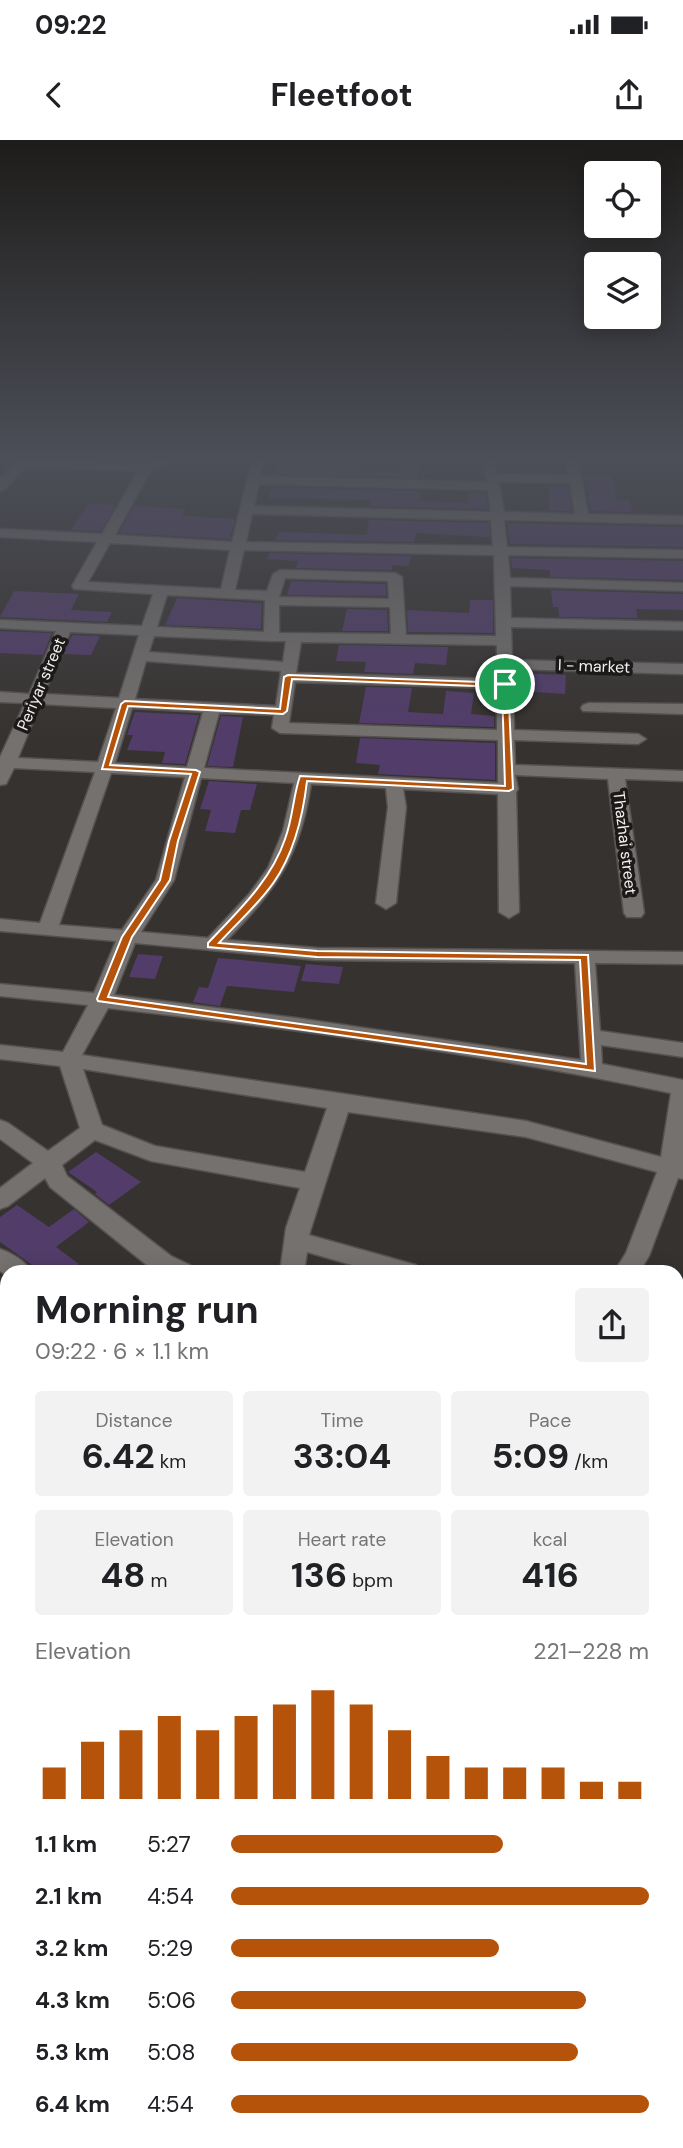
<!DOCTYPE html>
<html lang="en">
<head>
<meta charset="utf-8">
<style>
	:root { --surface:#fff; --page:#f2f2f2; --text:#202124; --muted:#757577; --accent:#b45309 }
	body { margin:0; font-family:"DM Sans",sans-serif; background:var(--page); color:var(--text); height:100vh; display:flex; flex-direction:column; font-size:26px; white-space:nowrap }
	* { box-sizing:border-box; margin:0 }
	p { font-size:23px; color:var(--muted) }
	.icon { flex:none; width:38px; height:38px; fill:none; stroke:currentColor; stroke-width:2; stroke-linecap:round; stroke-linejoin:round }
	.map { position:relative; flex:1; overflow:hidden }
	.details { position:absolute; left:0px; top:1125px; width:684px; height:884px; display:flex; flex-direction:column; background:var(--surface); border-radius:21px 21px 0 0; box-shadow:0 4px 18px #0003 }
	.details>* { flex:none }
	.controls { position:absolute; left:584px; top:21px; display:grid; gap:14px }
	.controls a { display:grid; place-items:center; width:77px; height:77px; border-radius:7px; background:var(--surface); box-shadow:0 4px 18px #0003; font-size:35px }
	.pin { position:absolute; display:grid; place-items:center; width:60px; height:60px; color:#fff; margin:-30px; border:4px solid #fff; border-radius:50%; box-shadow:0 2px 7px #0007 }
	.round { display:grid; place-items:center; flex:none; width:74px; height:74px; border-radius:7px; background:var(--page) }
	.headline { display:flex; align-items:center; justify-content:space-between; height:119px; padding:0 35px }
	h1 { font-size:38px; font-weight:700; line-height:52px }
	.figures { display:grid; grid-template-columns:repeat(3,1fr); gap:10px; height:119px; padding:7px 35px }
	.figures div { display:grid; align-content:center; border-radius:7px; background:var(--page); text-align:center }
	.figures b { font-size:35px; font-weight:700 }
	.figures small { font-size:19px; font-weight:400 }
	.figures p { font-size:19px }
	.chart { height:196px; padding:14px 35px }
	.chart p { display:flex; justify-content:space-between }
	.chart svg { width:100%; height:126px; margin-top:7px; stroke:var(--accent); stroke-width:6 }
	ul { padding:0 35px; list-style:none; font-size:23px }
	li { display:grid; grid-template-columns:112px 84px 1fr; align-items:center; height:52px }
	li i { height:18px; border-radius:9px; background:var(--accent) }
	.status { display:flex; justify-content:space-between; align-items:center; height:49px; padding:0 35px; background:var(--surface); direction:ltr }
	.status svg { height:19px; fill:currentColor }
	header { display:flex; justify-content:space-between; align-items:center; height:91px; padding:0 35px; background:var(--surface); font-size:32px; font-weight:700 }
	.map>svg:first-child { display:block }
	.building { fill:#523c6a }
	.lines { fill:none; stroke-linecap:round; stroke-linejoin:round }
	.minor-casing { stroke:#545150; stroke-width:3 }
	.minor { fill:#75716e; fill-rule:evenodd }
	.route { fill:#b45309; stroke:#fff; stroke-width:2; fill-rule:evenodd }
	.labels { text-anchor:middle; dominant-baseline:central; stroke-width:7; stroke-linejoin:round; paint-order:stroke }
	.far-street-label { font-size:16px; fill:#f2efee; stroke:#1c1a19 }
</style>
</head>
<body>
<div class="status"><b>09:22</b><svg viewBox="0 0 49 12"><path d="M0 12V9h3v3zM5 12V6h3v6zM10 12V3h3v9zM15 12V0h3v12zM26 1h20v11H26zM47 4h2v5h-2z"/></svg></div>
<header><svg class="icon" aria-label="back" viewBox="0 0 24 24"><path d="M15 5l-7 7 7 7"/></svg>Fleetfoot<svg class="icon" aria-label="share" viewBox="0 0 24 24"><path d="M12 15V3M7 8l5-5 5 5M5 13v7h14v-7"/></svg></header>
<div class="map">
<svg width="683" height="2008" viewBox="0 0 683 2008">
	<rect width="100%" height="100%" fill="#36322f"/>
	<path class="building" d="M281,319l75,1 -2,10 46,1 2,-12 18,1 -3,18 -141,-4z
		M586,336h26l5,24 13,1 2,11 -42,-1z
		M549,346l19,1 4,24h-23z
		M272,347l144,4h4l-1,10 49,2 1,-11 17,1 2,16 -118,-3 1,-6 -102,-2z
		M89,364l27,1 -15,26 -30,-1z
		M134,366l52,3 -4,7 53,3 -5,20 -111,-6z
		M369,380l120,3 1,14 -74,-4 -2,9 -139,-2 4,-8 88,3z
		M507,383l176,4v20l-173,-3z
		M270,413l141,3 -2,10 -17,-1v5l-96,-2 2,-7 -31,-2z
		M511,418l172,3v19l-133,-3v-7l-38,-2z
		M291,441l95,3v12l-99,-1z
		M551,450l132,4v16l-47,-1 2,9 -79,-1 -1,-10h-5z
		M14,451l65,3 -8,16 41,2 -5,10 -107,-5z
		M177,458l85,5 -1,26 -96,-4z
		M470,460h23v33l-85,-1 -1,-22 62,3z
		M347,469l40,1 1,21h-46z
		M0,491l52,2 -9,22 -43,-2z
		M72,495l28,1 -9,19 -27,-1z
		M339,505l109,2 -2,18 -31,-2 -2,11 -49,-2 2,-10 -30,-1z
		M519,533l47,2 -1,19 -47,-3z
		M366,547l46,1 -4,24 35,2 3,-23 28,2 -3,21 23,2v11l-135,-4z
		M135,572l64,3 -14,49 -23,-1 3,-11 -38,-2 6,-15h-6z
		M221,576l22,1 -10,50 -26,-1z
		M360,598l135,5v37l-117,-6 2,-9 -24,-2z
		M209,641l48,3 -7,26h-9l-6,23 -30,-2 6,-21 -11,-1z
		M138,814l25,2 -8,23 -26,-2z
		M218,818l24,2 59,6 -7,26 -67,-6 -7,20 -27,-4 6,-15 9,1z
		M306,824l37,3 -4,17 -38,-3z
		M96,1012l45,30 -32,23 -14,-11 2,-2 -29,-20z
		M17,1065l32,22 25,-18 15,13 -33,25 23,17 -12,8h-25l-42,-30v-25z"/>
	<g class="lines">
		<g class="minor-casing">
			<path id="minor" d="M18,319l127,5 14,-5h18l-26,11 -36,65 117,7 20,-83h12l-4,17 227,6 -5,-23h12l3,15 71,1 -2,-16h12l10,55 95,2v8l-179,-4 3,27 176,3v8l-175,-3 2,23 173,5v8l-173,-5 1,32 172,4v8l-172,-3 1,33 171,4v10l-171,-5 2,61 124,4 8,5 -8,5 -124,-4 1,25 168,6v10l-58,-2 19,134 -3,4h-14l-3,-4 -16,-134 -93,-4 3,14 -2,3 3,120 -10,6 -10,-6 -1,-118 -95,-5 3,18 -10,96 -10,6 -10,-6 12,-96 -2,-19 -75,-4c-11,73 -34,104 -84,156l90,8 366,4v12l-88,-1 5,68 83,12v14l-82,-12 1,19 81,16v99l-5,-1 -29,78 -10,16h-25l12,-19 31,-81 -131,-35 -178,-25 -39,123 107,30 3,7h-43l-69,-20 -3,20h-24l6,-44 14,-40 -149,-27 -56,-21 -33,25 5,11 104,80 19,9 3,7h-34l-6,-2 -103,-83 -5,-9 -37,28 -8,3v-21l33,-25 -33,-24v-19l8,3 40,28 32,-23 -20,-62 -60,-7v-14l63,7 25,-47 -88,-9v-12l94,9 22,-52 -116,-10v-12l40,4 55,-151 -81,-4 -8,16 -6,1v-28l25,-54 -25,-1v-10l29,2 27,-63 -56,-3v-8l142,6 11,-32 -79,-5 -2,-3 25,-44 -97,-5v-8l102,5 36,-63 -112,-5 -22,24 -4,1v-12zM499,342l71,1 5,31 -71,-2zM259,344l229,6 3,22 -237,-6zM252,374l239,6 2,26 -247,-4zM110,403l120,7 -9,39 -133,-7zM244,410l250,5 2,81 -90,-1 -4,-58 -7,-4 -115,-3 -7,4 -6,17 -32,-1zM285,438l103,3 1,18 -110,-2zM167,455l98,5 -1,32 -107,-5zM279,465l111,2 1,27 -112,-1zM70,492l69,3 -20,63 -75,-4zM154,496l117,5h15l-3,21 -134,-10zM301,502l196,3v34l-201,-6zM146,521l135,10 -5,35 -141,-7zM295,542l202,6v42l-208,-7zM40,564l76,4 -18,54 -80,-4zM132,568l71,4 -16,55 -72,-4zM219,573l55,2 -2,13 8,5 218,7v43l-294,-15zM111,633l74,4 -29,103 -34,50 -63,-5zM201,638l93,5 -11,48 -15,37 -18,25 -42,45 -67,-6 33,-52zM135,803l182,17 258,3 6,97 -285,-42 -182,-23zM108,868c188,21 378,46 563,85l-10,64 -135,-36 -444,-66zM83,929l244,39 -22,64 -150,-26 -53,-21z
				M589,563l94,1v10l-100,-3 -2,-3 2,-3z
				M0,1109c12,4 26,12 31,23h-24v4l-7,-5z
				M0,1347l7,2v26l-7,-2z
				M677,1405l6,2v26l-6,-2z
				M0,1466l7,3v30l-7,-3z
				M677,1580l6,1v30l-6,-1z
				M7,1596v38l-7,3v-38z
				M0,1683l7,3v37l-7,-3z
				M0,1956l7,3v43h37l2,6h-41l-1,-8 -4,-1z
				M677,1956l6,3v39l-6,-3z
				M287,2002h41l2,6h-41z"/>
		</g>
		<use href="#minor" class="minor"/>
	</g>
	<linearGradient id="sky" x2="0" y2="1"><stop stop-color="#1e1c1a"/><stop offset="0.53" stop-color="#4c4f58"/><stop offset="1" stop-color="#4c4f58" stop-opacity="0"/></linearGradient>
	<rect width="683" height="600" fill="url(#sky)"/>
	<path class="route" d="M288,535l220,8 5,106 -4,2 -202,-10c-4,35 -13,72 -33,101 -15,22 -37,41 -55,61l98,8 271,4 7,116 -497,-70 -1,-2 25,-62 38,-57 9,-39 22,-67 -89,-5 19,-65 4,-3 155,8 4,-32zM292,539l210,8 3,99 -205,-10c-7,20 -7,42 -15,63 -14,42 -47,72 -77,104v4l109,10 263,3 6,104 -478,-67 24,-60 38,-57 8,-39 22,-69 -4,-2 -86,-5 18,-59 155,8 4,-3z"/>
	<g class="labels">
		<g class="far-street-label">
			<text transform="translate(594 526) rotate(2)">I - market</text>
			<text transform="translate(41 544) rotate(-67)">Periyar street</text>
			<text transform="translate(625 703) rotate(83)">Thazhai street</text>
		</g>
	</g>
</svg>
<div class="controls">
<a><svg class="icon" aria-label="locate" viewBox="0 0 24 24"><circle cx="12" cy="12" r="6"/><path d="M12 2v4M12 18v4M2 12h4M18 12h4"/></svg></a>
<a><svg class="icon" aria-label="layers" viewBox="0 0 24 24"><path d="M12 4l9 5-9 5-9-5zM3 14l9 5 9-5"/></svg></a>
</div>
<div class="pin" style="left:505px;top:544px;background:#1e9e55"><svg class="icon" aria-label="arrive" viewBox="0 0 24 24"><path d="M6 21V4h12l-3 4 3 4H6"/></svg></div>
<section class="details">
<div class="headline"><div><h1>Morning run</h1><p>09:22 · 6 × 1.1 km</p></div><a class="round"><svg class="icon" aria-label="share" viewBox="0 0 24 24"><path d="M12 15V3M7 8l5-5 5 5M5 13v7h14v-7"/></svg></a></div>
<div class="figures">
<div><p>Distance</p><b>6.42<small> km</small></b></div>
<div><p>Time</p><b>33:04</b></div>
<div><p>Pace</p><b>5:09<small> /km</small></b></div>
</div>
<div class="figures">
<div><p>Elevation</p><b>48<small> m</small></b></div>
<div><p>Heart rate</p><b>136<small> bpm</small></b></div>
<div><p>kcal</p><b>416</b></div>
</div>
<div class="chart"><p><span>Elevation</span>221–228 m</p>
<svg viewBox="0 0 160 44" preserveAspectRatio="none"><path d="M5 44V33M15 44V24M25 44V20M35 44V15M45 44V20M55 44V15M65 44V11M75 44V6M85 44V11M95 44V20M105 44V29M115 44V33M125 44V33M135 44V33M145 44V38M155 44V38"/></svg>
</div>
<ul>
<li><b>1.1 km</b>5:27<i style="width:65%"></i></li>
<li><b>2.1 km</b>4:54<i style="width:100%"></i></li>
<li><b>3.2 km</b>5:29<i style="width:64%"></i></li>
<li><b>4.3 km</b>5:06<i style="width:85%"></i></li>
<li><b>5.3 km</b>5:08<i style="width:83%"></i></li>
<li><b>6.4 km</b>4:54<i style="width:100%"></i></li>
</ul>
</section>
</div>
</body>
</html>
